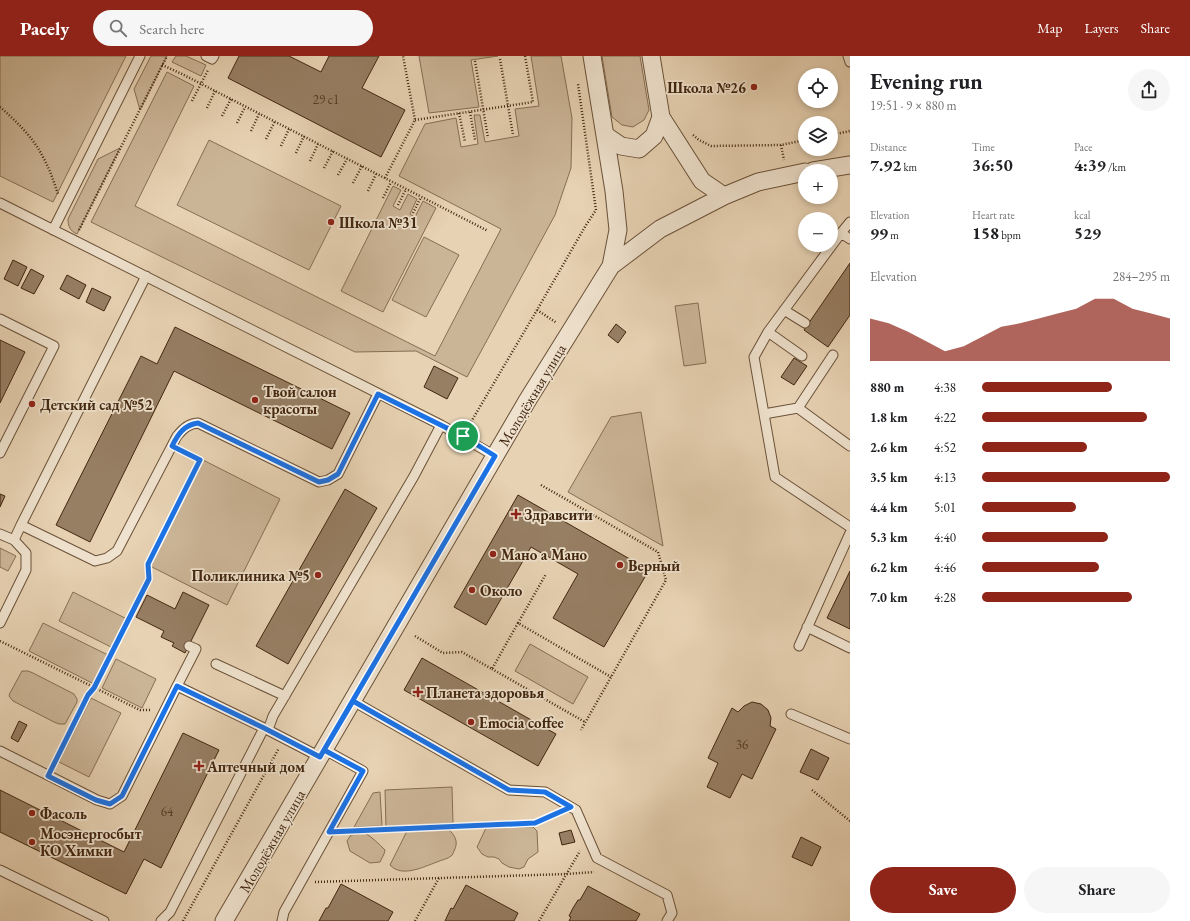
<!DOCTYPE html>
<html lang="en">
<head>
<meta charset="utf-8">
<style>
	:root { --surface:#fff; --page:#f6f6f6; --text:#202124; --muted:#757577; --accent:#8f2418 }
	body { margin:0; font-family:"EB Garamond",serif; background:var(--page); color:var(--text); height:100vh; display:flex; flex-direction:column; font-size:15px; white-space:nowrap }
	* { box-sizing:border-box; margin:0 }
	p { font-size:13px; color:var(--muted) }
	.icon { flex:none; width:22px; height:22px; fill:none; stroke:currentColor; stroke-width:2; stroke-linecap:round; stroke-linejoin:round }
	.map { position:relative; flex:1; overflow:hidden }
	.side { display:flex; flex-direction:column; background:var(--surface); width:340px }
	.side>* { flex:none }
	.buttons { position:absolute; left:798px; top:12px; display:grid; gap:8px }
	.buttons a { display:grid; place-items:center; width:40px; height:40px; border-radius:50%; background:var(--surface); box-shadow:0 2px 6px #0003; font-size:20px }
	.pin { position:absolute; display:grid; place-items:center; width:34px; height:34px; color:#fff; margin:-17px; border:2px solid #fff; border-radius:50%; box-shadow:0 1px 4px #0007 }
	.round { display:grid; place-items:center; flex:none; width:42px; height:42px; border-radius:21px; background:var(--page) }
	.head { display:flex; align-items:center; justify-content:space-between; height:68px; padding:0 20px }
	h1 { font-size:22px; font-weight:700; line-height:30px }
	.metrics { display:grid; grid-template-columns:repeat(3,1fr); gap:6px; height:68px; padding:4px 20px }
	.metrics div { display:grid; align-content:center }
	.metrics b { font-size:17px; font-weight:700 }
	.metrics small { font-size:11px; font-weight:400 }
	.metrics p { font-size:11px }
	.chart { height:112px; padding:8px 20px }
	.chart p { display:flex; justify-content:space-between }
	.chart svg { width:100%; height:72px; margin-top:4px; fill:var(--accent); opacity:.7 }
	.button { display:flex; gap:8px; margin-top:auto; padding:8px 20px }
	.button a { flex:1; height:46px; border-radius:24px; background:var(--accent); color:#fff; font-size:16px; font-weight:700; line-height:46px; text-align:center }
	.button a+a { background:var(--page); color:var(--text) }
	ul { padding:0 20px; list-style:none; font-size:13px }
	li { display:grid; grid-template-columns:64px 48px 1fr; align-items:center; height:30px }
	li i { height:10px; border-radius:5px; background:var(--accent) }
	header { display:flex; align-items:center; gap:24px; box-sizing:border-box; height:56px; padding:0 20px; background:var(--accent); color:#fff }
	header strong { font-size:19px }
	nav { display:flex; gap:22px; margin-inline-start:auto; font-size:14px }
	.search { width:280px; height:36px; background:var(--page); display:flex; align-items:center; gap:10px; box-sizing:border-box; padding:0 14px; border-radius:22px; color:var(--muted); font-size:15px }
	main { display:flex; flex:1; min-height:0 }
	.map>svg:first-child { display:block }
	.green { fill:#cbb597; stroke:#866e53 }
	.building { fill:#977f64; stroke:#41260f }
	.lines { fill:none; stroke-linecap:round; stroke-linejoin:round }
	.lane-casing { stroke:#6a5138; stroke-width:11 }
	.street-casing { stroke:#6a5138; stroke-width:19 }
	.path { stroke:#41260f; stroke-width:2.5; stroke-dasharray:1 2; stroke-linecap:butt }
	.lane { stroke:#efe2ce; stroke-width:9 }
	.street { stroke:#efe2ce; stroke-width:17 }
	.route-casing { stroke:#fff; stroke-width:8 }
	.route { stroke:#1a73e8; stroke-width:5 }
	.poi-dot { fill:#8f2418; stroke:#efe2ce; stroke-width:1.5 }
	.labels { text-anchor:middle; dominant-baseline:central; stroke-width:3.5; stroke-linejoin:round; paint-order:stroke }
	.number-label { font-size:13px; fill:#563c24 }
	.poi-label { font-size:15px; font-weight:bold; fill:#41260f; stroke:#efe2ce; text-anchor:start }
	.street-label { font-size:15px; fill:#41260f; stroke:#efe2ce }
</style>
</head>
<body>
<header>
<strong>Pacely</strong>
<div class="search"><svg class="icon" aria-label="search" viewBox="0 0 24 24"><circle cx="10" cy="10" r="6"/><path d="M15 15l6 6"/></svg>Search here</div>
<nav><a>Map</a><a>Layers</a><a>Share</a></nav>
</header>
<main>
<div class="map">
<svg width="850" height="865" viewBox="0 0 850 865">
	<rect width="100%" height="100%" fill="#e7d2b3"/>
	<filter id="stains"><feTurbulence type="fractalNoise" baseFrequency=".005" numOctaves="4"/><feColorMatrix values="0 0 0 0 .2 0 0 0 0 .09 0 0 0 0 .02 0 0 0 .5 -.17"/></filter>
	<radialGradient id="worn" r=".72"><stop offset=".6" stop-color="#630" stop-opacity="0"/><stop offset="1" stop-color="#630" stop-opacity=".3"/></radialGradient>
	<path class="green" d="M0,0h126l-73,146 -53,-26z
		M151,0h16l-27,54 -6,-21z
		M176,0h10l20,9 -5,11 -29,-14z
		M419,0h79l-27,4 8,47 -50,6z
		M531,0h30l11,62 -1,50 -16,47 -88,162 -51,-26 -61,1 -264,-130 76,-150 27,14 -59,120 300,150 66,-127 -102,-53 26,-52 31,-6 5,29 17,-3 -4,-29h6l5,27 34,-6 -4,-27 24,-3z
		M602,0h38l9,54 -5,10 -11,7 -11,-2 -10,-8z
		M209,84l132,66 -32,64 -132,-65z
		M120,92l-43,86c-7,-3 -9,-8 -9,-15l30,-60z
		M393,130l8,4 -8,16 7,4 8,-16 9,5 -7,15 5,3 8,-16 13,7 -53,104 -42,-21z
		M424,181l35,18 -33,62 -34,-17z
		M698,247l8,60 -22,3 -9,-60z
		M641,356l22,134 -95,-54 43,-75z
		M203,404l77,39 -53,106 -77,-39z
		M0,492l16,8 -8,15 -8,-4z
		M73,536l54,27 -14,29 -54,-27z
		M43,567l65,32 -14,29 -65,-33z
		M530,588l58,33 -15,27 -58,-33z
		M116,603l40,20 -14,29 -40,-20z
		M22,615h6l5,2 41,21 3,5v3l-12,22h-6l-5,-2 -41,-21 -4,-5 1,-3z
		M91,642l30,15 -32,64 -30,-15z
		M452,731l1,36 -67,4 -1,-37z
		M380,736l2,34 -28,1 19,-34z
		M533,771l4,4 1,21 -10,7 -4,8 -5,2 -10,-2 -7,-4 -3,-4 -5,-2h-6l-6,-3 -5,-7 9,-19z
		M448,773c7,6 11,13 6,22 -1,2 -1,4 -3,5 -3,3 -10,4 -14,6 -14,5 -35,16 -47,3l17,-34z
		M365,777c7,4 14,11 20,17l-1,4 -4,8 -10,1 -20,-12 -3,-10 4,-6z"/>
	<path class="building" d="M239,0h50l32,16 8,-16h50l-17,32 43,22 -24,47 -153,-79z
		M13,204l14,7 -9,19 -14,-7z
		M850,207v52l-22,32 -24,-17z
		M31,213l13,7 -10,18 -13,-6z
		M67,219l19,10 -7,14 -19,-10z
		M92,232l19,9 -7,14 -18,-9z
		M616,268l10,8 -8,11 -10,-8z
		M175,271l175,86 -18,36 -158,-78 -84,171 -34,-17 85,-169 16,8z
		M0,284l25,12 -25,51z
		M794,302l13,8 -13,19 -13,-8z
		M434,310l24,12 -11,21 -23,-12z
		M345,433l32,19 -89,156 -32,-18z
		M0,438l5,2 -5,11z
		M518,439l131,75 -45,77 -51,-29 25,-44 -47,-27 -45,78 -32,-18z
		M850,515v58l-23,-11z
		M183,536l26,13 -24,48 -13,-7 2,-3 -13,-6 3,-6 -28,-14 11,-22 28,14z
		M422,602l134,76 -18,32 -134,-76z
		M752,646l9,2 7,6 3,8 -1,8 6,3 -24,50 -10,-5 -12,24 -23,-11 11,-24 -10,-5 24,-50 6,4 6,-6z
		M19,665l8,4 -9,17 -7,-4z
		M183,677l36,17 -58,118 -17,-9 -18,35 -126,-62v-42l124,62z
		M811,693l18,9 -11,22 -18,-8z
		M571,774l4,12 -13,3 -3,-12z
		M801,781l20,10 -9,19 -20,-9z
		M341,828l52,28 -5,9h-69l7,-13h2z
		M466,829l52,28 -4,8h-69l6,-13 2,1z
		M588,830l52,28 -4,7h-67l2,-4 -2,-1 4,-8 5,-8h2z"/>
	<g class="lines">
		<g class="lane-casing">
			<path id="lane" d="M206,0l6,3 2,-3
				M848,0l2,6
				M0,147l441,222 54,31
				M850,166l-9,11 -73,99 -14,25 21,120 75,50
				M53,174l87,-174
				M841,177l9,6
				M784,254l21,13
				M0,263l54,27 -54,107
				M768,276l34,24
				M798,352l35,-53
				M764,358l34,-6 52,38
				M21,469l125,-249
				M0,478l14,6 12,13v17l-26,53
				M14,484l7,-15 74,36 12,-3 10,-7 60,-115c7,-8 11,-12 21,-13l121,59 9,-2 10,-6 40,-80
				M807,571l43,21
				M799,590l51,-113
				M216,608l69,32
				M177,630l19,-37 -7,-3
				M353,645l156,89 36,2 31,18 21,48 70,37 5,18 -5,8
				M791,658l59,25
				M268,674l5,-14 141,-240 27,-51
				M0,695l97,49 13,4 12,-8 55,-110 87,42 56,29
				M0,814l104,51
				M161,865l9,-9 94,-184
				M282,865l2,-9 79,-141 -38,-21"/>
		</g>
		<g class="street-casing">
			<path id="street" d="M592,0l22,135 4,39 -7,36
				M651,0l10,61 41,64 22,15
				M605,79l16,11 18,3 15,-13 7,-19
				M813,115l37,-6
				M224,865l303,-520 84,-135 49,-37 64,-33 34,-14 47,-10"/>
		</g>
		<path class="path" d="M500,3l13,76
			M475,5l13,77
			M162,9l20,9 306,157
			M192,45l16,-31
			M0,51c17,15 34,31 44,52 6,11 10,23 14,35
			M207,52l8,-17
			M470,56l5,28
			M459,57l6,29
			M222,60l9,-17
			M415,64l118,-18 -8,-46
			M237,67l8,-16
			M251,75l8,-17
			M693,79l6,5 12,6 70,-1 24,-5
			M831,79l19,-4
			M266,83l9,-18
			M781,89l3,15
			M281,90l8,-17
			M296,97l8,-17
			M310,105l8,-17
			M324,112l9,-17
			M338,119l9,-16
			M385,122l30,-58 -12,-64
			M353,127l9,-17
			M368,135l8,-17
			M383,142l8,-16
			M398,149l8,-16
			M413,157l8,-16
			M79,174l88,-174
			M537,254l20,13
			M468,371l69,-117 49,-85 10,-15 -18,-126
			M541,429l117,67 8,28 -85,150
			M518,567l28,-49
			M415,580l28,17 19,-1 30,17 26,-46 93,54
			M0,585l140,69h11
			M492,613l93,53
			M54,708l34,-69 6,-7 55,-109 -1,-15 52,-104 -17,-9
			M812,734l38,31
			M343,776l192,-9 23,-10
			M315,826l252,-8 27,-2
			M183,865l96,-173
			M415,865l24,-43
			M539,865l41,-70"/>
		<use href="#lane" class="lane"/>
		<use href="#street" class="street"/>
	</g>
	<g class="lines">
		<g class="route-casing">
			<path id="route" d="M463,380l-85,-42 -40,80 -10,6 -9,2 -121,-59c-14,2 -20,11 -26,23l28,14 -52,104 1,15 -55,109 -6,7 -40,81 48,24 14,4 12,-8 55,-110 87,42 56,29 4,-7 29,-49 156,89 36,2 26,15 -36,16 -206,9 34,-61 -39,-21 171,-294 -32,-20"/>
		</g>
		<use href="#route" class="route"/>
	</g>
	<g class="poi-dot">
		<circle cx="754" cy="31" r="4"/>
		<circle cx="331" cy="166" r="4"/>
		<circle cx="255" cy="344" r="4"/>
		<circle cx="32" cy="348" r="4"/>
		<path d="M514 452h4v4h4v4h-4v4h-4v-4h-4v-4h4z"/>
		<circle cx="493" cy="498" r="4"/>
		<circle cx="620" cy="509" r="4"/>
		<circle cx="318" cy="519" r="4"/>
		<circle cx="472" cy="534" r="4"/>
		<path d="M416 630h4v4h4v4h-4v4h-4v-4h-4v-4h4z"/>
		<circle cx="471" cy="666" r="4"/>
		<path d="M197 704h4v4h4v4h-4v4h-4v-4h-4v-4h4z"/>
		<circle cx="32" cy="757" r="4"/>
		<circle cx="32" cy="786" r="4"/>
	</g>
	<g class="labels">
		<g class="number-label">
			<text x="326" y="43">29 с1</text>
			<text x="742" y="688">36</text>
			<text x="167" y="755">64</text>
		</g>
		<g class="poi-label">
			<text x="746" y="31" text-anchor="end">Школа №26</text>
			<text x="339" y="166">Школа №31</text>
			<text x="263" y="335">Твой салон<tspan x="263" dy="17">красоты</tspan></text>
			<text x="40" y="348">Детский сад №52</text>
			<text x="524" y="458">Здравсити</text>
			<text x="501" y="498">Мано а Мано</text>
			<text x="628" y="509">Верный</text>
			<text x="310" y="519" text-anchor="end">Поликлиника №5</text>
			<text x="480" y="534">Около</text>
			<text x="426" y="636">Планета здоровья</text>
			<text x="479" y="666">Emocia coffee</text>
			<text x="207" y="710">Аптечный дом</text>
			<text x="40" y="757">Фасоль</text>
			<text x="40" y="777">Мосэнергосбыт<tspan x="40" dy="17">КО Химки</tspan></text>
		</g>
		<g class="street-label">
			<text transform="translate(532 339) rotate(-59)">Молодёжная улица</text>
			<text transform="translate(272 785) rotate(-60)">Молодёжная улица</text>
		</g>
	</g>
	<rect width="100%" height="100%" filter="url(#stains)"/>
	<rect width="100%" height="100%" fill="url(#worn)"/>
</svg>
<div class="buttons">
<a><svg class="icon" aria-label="locate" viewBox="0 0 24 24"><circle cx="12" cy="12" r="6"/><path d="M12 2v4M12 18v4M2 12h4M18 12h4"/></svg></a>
<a><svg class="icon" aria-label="layers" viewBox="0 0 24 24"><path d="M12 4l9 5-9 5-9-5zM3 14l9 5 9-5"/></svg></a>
<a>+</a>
<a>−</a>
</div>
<div class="pin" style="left:463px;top:380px;background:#1e9e55"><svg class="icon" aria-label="arrive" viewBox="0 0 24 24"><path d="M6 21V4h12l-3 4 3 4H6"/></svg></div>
</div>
<section class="side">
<div class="head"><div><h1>Evening run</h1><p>19:51 · 9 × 880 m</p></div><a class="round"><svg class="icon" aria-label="share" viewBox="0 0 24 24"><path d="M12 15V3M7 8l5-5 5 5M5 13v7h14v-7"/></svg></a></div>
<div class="metrics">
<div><p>Distance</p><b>7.92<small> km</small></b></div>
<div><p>Time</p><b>36:50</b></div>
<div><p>Pace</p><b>4:39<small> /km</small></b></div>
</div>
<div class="metrics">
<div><p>Elevation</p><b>99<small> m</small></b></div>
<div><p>Heart rate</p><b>158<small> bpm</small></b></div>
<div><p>kcal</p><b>529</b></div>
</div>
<div class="chart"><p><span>Elevation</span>284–295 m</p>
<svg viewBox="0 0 160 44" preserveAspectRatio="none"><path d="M0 44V18L10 21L20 26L30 32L40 38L50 35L60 29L70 23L80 21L90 18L100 15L110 12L120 6L130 6L140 12L150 15L160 18V44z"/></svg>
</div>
<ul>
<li><b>880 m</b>4:38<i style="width:69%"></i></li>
<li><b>1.8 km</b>4:22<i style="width:88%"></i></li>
<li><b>2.6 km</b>4:52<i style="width:56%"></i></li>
<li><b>3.5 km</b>4:13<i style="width:100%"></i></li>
<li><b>4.4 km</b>5:01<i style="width:50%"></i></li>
<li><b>5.3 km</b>4:40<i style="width:67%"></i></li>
<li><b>6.2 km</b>4:46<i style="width:62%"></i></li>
<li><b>7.0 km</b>4:28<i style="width:80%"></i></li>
</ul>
<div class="button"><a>Save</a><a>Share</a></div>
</section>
</main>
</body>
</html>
